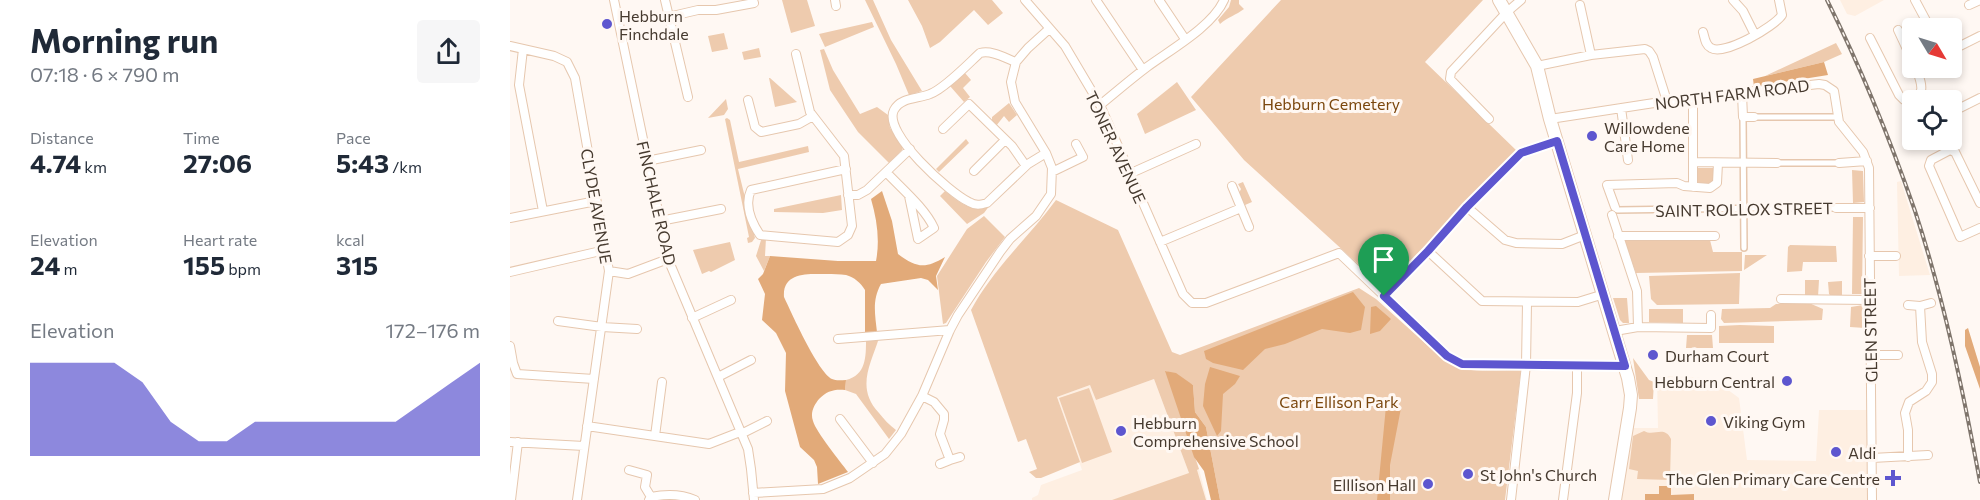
<!DOCTYPE html>
<html lang="en">
<head>
<meta charset="utf-8">
<style>
	:root { --surface:#fff; --page:#f6f6f7; --text:#1f2937; --muted:#747a83; --accent:#5d56cf }
	body { margin:0; font-family:Commissioner,sans-serif; background:var(--page); color:var(--text); height:100vh; display:flex; flex-direction:column; font-size:22px; white-space:nowrap }
	* { box-sizing:border-box; margin:0 }
	p { font-size:20px; color:var(--muted) }
	.icon { flex:none; width:33px; height:33px; fill:none; stroke:currentColor; stroke-width:2; stroke-linecap:round; stroke-linejoin:round }
	.map { position:relative; flex:1; overflow:hidden }
	.side { display:flex; flex-direction:column; background:var(--surface); width:510px }
	.side>* { flex:none }
	.needle { width:39px; rotate:128deg }
	.controls { position:absolute; left:1392px; top:18px; display:grid; gap:12px }
	.controls a { display:grid; place-items:center; width:60px; height:60px; border-radius:6px; background:var(--surface); box-shadow:0 3px 9px #0003; font-size:30px }
	.pin { position:absolute; display:grid; place-items:center; width:51px; height:51px; color:#fff; margin:-62px -26px; border-radius:50% 50% 50% 0; rotate:-45deg; box-shadow:0 0 6px #0007 }
	.pin .icon { rotate:45deg }
	.round { display:grid; place-items:center; flex:none; width:63px; height:63px; border-radius:6px; background:var(--page) }
	.summary { display:flex; align-items:center; justify-content:space-between; height:102px; padding:0 30px }
	h1 { font-size:33px; font-weight:700; line-height:45px }
	.figures { display:grid; grid-template-columns:repeat(3,1fr); gap:9px; height:102px; padding:6px 30px }
	.figures div { display:grid; align-content:center }
	.figures b { font-size:26px; font-weight:700 }
	.figures small { font-size:16px; font-weight:400 }
	.figures p { font-size:16px }
	.chart { height:168px; padding:12px 30px }
	.chart p { display:flex; justify-content:space-between }
	.chart svg { width:100%; height:108px; margin-top:6px; fill:var(--accent); opacity:.7 }
	main { display:flex; flex:1; min-height:0 }
	.map>svg:first-child { display:block }
	.built { fill:#feefe2 }
	.green { fill:#eecbae }
	.forest { fill:#e2aa79 }
	.lines { fill:none; stroke-linecap:round; stroke-linejoin:round }
	.pedestrian-casing { stroke:#e6c7ae; stroke-width:8 }
	.minor-casing { stroke:#e6c7ae; stroke-width:10 }
	.primary-casing { stroke:#e6c7ae; stroke-width:14 }
	.pedestrian { stroke:#fff; stroke-width:5 }
	.minor { stroke:#fff; stroke-width:8 }
	.primary { stroke:#fff; stroke-width:12 }
	.rail-casing { stroke:#7f756c; stroke-width:4 }
	.rail { stroke:#fff8f3; stroke-width:1.5; stroke-dasharray:4.5; stroke-linecap:butt }
	.route-casing { stroke:#fff; stroke-width:12 }
	.route { stroke:#5d56cf; stroke-width:8 }
	.poi-dot { fill:#5d56cf; stroke:#fff8f3; stroke-width:2 }
	.labels { text-anchor:middle; dominant-baseline:central; stroke-width:6; stroke-linejoin:round; paint-order:stroke }
	.poi-label { font-size:16px; fill:#463a2f; stroke:#fff8f3; text-anchor:start }
	.street-label { font-size:16px; fill:#463a2f; stroke:#fff8f3 }
	.park-label { font-size:16px; fill:#7b470d; stroke:#fff8f3 }
</style>
</head>
<body>
<main>
<section class="side">
<div class="summary"><div><h1>Morning run</h1><p>07:18 · 6 × 790 m</p></div><a class="round"><svg class="icon" aria-label="share" viewBox="0 0 24 24"><path d="M12 15V3M7 8l5-5 5 5M5 13v7h14v-7"/></svg></a></div>
<div class="figures">
<div><p>Distance</p><b>4.74<small> km</small></b></div>
<div><p>Time</p><b>27:06</b></div>
<div><p>Pace</p><b>5:43<small> /km</small></b></div>
</div>
<div class="figures">
<div><p>Elevation</p><b>24<small> m</small></b></div>
<div><p>Heart rate</p><b>155<small> bpm</small></b></div>
<div><p>kcal</p><b>315</b></div>
</div>
<div class="chart"><p><span>Elevation</span>172–176 m</p>
<svg viewBox="0 0 160 44" preserveAspectRatio="none"><path d="M0 44V6L10 6L20 6L30 6L40 14L50 30L60 38L70 38L80 30L90 30L100 30L110 30L120 30L130 30L140 22L150 14L160 6V44z"/></svg>
</div>
</section>
<div class="map">
<svg width="1470" height="500" viewBox="0 0 1470 500">
	<rect width="100%" height="100%" fill="#fff8f3"/>
	<path class="built" d="M1330,0h44l-29,16 -8,-2z
		M1391,181l29,94 -31,1 -2,-94z
		M1147,376l55,2 27,20 8,62 69,1 3,-51h49v90h-247l9,-72h28z
		M644,379l35,94 10,-4 8,31h-175v-2l6,-3 3,-10 41,-15 -25,-73 33,-12 6,15z"/>
	<path class="green" d="M272,0h25l8,26 -24,7z
		M355,0h8l18,40 31,51 -13,4 -13,-31z
		M398,0h84l11,13 -15,12 -14,-15 -34,32 -10,6 -8,-22z
		M721,0h8v4l5,5c-8,6 -16,8 -24,15l-2,-4 11,-13z
		M771,0h202l-58,62 92,89 -125,133 -11,1 -137,-125 -53,-63z
		M362,22l2,5 -49,20 -6,-13z
		M214,33l4,16 -16,3 -4,-16z
		M1326,43l6,11 -18,8 -59,14z
		M249,48l2,9 -17,3 -2,-8z
		M314,49l9,21 27,44 17,-7 11,8 2,13 13,19 -1,3 -13,13 -31,-31 -28,-42 -10,-40z
		M455,73l6,7 -8,8 7,9 -6,5 -14,-16z
		M259,78h1l27,24 -22,5z
		M667,82l19,28 -51,24 -8,-20z
		M216,99l2,10 -4,6 -16,3z
		M499,103l8,12 -8,7 -5,-6 -8,10 -4,-5v-4z
		M217,118l3,2 9,42 69,-16 1,6 -71,17 17,69 -3,4 -4,1 -1,-5 2,-1 -24,-118z
		M456,139l3,4 -30,29 -3,-3z
		M1186,168h18l-1,13 -2,2 -12,1 -3,-4z
		M1342,170l11,1 1,31 -11,1z
		M733,182l9,20 -7,3 -6,-12 2,-4 -3,-5z
		M435,191c15,12 26,22 45,14l-6,8 -17,11 -27,-28z
		M331,195l1,15 -19,3 -49,-1v-3z
		M546,200l62,30 54,122 8,3 179,-67 17,11 69,62c22,14 50,9 76,9l-16,130h-285l-14,-73 -11,-15 -2,-27 -27,-14 33,98 -2,1 9,30h-94l77,-27 -35,-94 -58,21 -6,-15 -33,12 23,65 -39,16h-5l-7,-6 8,-3 -11,-30 -8,3 -47,-132c22,-41 57,-72 85,-110z
		M474,216l21,21 -19,25 -40,61 -3,1 -6,-48 30,-47z
		M1343,217h10l-1,77h-10z
		M252,237l4,1 -1,18h5l-6,15 -8,-15z
		M1114,240h86l3,12h29v19l-106,2z
		M220,242l5,18 -24,12 -2,-1 -7,3 -9,-24z
		M1280,245l46,1 1,16h-34l-1,9 -15,1 1,-25z
		M1235,255h22l-23,15z
		M1230,273l-1,31 -82,1 -6,-6 -2,-23z
		M1295,280h14l-1,17h-13z
		M1332,281v15l-10,1 -3,-3 -1,-12z
		M1103,298h14l2,25h-6l-3,-3z
		M1299,303l14,6 -1,11 -98,3 -3,-4 1,-10 48,-1 6,-4z
		M1353,305l3,3 -1,20 -15,-1 1,-20z
		M1139,309h34v14l-34,-1z
		M1230,325l34,1v17h-55v-17z
		M1177,335h25l1,13h-27z
		M369,338c-9,28 -23,50 0,75 5,6 10,12 17,17l-7,9 -33,-45 -11,-4 1,-10c20,-5 20,-23 20,-40z
		M1123,358l16,22 5,2 -1,17h-14z
		M579,388l23,64 -30,11 -23,-65z
		M1134,431c10,6 20,-6 27,8l-1,41 -33,-1 1,-8 -9,-2 4,-33z"/>
	<path class="forest" d="M1314,62l4,13 -74,12 -1,-8z
		M372,191l10,30 6,33c19,14 27,15 47,3l-9,19 2,14 -10,-10 -7,-2 -40,6c-9,16 -6,30 -4,48l-12,1v-43c-4,-7 -11,-13 -19,-15 -6,-1 -13,-1 -19,-1 -17,0 -45,-3 -43,23 8,17 34,75 48,82 4,2 10,1 14,1l-1,10c-11,-1 -18,1 -26,9 -5,6 -9,14 -6,22 3,11 27,40 35,51l-30,12 -1,-17 -3,-7 -14,-13 -15,-56 1,-38 -10,-20 -14,-13 3,-26 -7,-15 5,-5 7,-18 68,5h38c4,-21 1,-41 -5,-62z
		M843,292l12,15 -4,23 -11,3 -28,-4 -37,15 -20,5 -22,21 -30,-7 -7,-4 -2,-8z
		M866,306l15,13 -11,12 -10,3 1,-27z
		M1458,328l12,39v22l-15,-43v-16z
		M700,367l30,9 -5,8 -12,10 -2,37 -4,5 -14,-30 2,-22z
		M655,371l11,2 17,12 2,27 11,15 14,73h-9l-7,-29 -10,-14z
		M876,406l15,2 -11,57v35h-13z
		M1149,486h12v9l23,-1v6h-49v-6h14z"/>
	<g class="lines">
		<g class="pedestrian-casing">
			<path id="pedestrian" d="M1233,117l1,131
				M1244,117h84
				M1267,163h62
				M1270,208h56
				M1107,210l143,-2"/>
		</g>
		<g class="minor-casing">
			<path id="minor" d="M104,0l54,259 80,190 3,20 3,31
				M155,0l23,97
				M325,0l1,6
				M515,0l40,46 35,59 83,189 9,9h14l133,-50 108,103 15,9 163,1
				M586,0l47,70
				M649,0l26,39
				M1223,0l10,11 12,24
				M1405,0l15,28
				M1070,5l11,50
				M1459,5l11,-5
				M158,17l30,-7h18l38,-7 -1,-3
				M1388,30l14,30
				M1193,32c2,6 2,13 8,16 13,8 63,-21 71,-33l-3,-15
				M1360,38l29,57 5,5c24,-3 18,-15 12,-32
				M0,46l44,10 13,6 8,16 34,193 -32,229
				M13,49l-4,36 24,126
				M1442,50l28,-14
				M286,54l14,58 34,44 8,70 -4,9 -10,7 -78,-7c-8,-12 -16,-30 -9,-45l95,-21
				M506,62c-11,-4 -24,-12 -36,-9 -12,11 -36,36 -50,41 -12,5 -29,3 -36,16 -12,23 56,83 75,92 7,4 11,3 18,1l41,-39 18,-11
				M1027,66l54,-11 54,-6 4,2 4,6 14,44
				M1232,94l1,23h11
				M238,100l7,27 6,5 38,-8 14,-8
				M590,105c16,-13 31,-26 47,-38 23,-17 66,-41 77,-67
				M1111,108l7,52
				M1442,112l28,-14
				M979,119l-39,-40 1,-7 56,-60 14,-12
				M1040,119l117,-18 152,-17 6,1 9,6 5,31 24,30 6,16 3,332
				M433,129l26,-25 43,42 14,20
				M137,161l54,-11
				M1183,162l84,1
				M1329,163l28,-2
				M464,171l31,-31
				M376,172c15,16 39,36 48,56l-16,11 -9,-43
				M542,172l31,-15 -7,-13
				M619,174l67,-30
				M722,186l17,41
				M1183,187v-88
				M338,195h10l9,-5 43,-41
				M1470,203l-25,-51 -5,-2 -19,10 -2,6 31,71 20,-9
				M957,207l38,33 11,3 46,1 23,-9
				M1105,207l-8,-22 70,-2 7,3 26,2 7,-5 1,-20
				M1250,208h20
				M1326,208h34
				M1102,215l25,76 1,36
				M0,218l86,-17
				M150,221l61,-12
				M1108,236h97
				M650,242l81,-34
				M918,251l54,50 96,1 26,-8
				M1359,256h27
				M99,271l19,3 40,-15
				M0,272l95,-22
				M874,296l44,-45 39,-44 54,-54 36,-12
				M1271,299l89,1
				M1410,306l11,-3
				M182,318l39,-18
				M48,321l44,6 35,2
				M1105,331l23,-4 73,1v-13
				M328,339l112,-9
				M0,346l3,17 4,11 77,5
				M1360,355h28
				M208,377l33,-17
				M412,396l12,6 10,12v6l-4,14 10,26 10,-3
				M330,419l33,44
				M77,426l122,18 31,-12
				M231,434l26,-13
				M145,436l7,-54
				M0,442l74,4
				M1398,457v-27l-3,-17 4,-11 17,-11 6,-9v-8l-10,-32 -2,-36 -12,-1
				M1362,458l56,-3
				M430,464l10,-4
				M119,470l18,5 -2,12 6,10 -2,3
				M243,493l70,-4 27,-11 35,-24 16,-20 21,-38 28,-66 8,-15 42,-63 10,-13 26,-23 15,-22 1,-26 -6,-15 -31,-51 -4,-20 5,-20 12,-14 21,-19
				M141,497c15,-3 30,-3 44,3
				M1,500l7,-58
				M1001,500l15,-135 1,-62
				M1053,500l14,-107v-27"/>
		</g>
		<g class="primary-casing">
			<path id="primary" d="M989,0l38,66 13,53 78,259 3,17 -1,13 -15,92"/>
		</g>
		<use href="#pedestrian" class="pedestrian"/>
		<use href="#minor" class="minor"/>
		<use href="#primary" class="primary"/>
		<g class="rail-casing">
			<path id="rail" d="M1317,0c34,68 63,139 88,211 29,88 48,180 65,271"/>
		</g>
		<use href="#rail" class="rail"/>
	</g>
	<g class="lines">
		<g class="route-casing">
			<path id="route" d="M1047,141l68,225 -163,-2 -15,-8 -63,-60 44,-45 39,-44 54,-54z"/>
		</g>
		<use href="#route" class="route"/>
	</g>
	<g class="poi-dot">
		<circle cx="97" cy="24" r="6"/>
		<circle cx="1082" cy="136" r="6"/>
		<circle cx="1143" cy="355" r="6"/>
		<circle cx="1277" cy="381" r="6"/>
		<circle cx="1201" cy="421" r="6"/>
		<circle cx="611" cy="431" r="6"/>
		<circle cx="1326" cy="452" r="6"/>
		<circle cx="958" cy="474" r="6"/>
		<path d="M1380 469h6v6h6v6h-6v6h-6v-6h-6v-6h6z"/>
		<circle cx="918" cy="484" r="6"/>
	</g>
	<g class="labels">
		<g class="poi-label">
			<text x="109" y="15">Hebburn<tspan x="109" dy="18">Finchdale</tspan></text>
			<text x="1094" y="127">Willowdene<tspan x="1094" dy="18">Care Home</tspan></text>
			<text x="1155" y="355">Durham Court</text>
			<text x="1265" y="381" text-anchor="end">Hebburn Central</text>
			<text x="1213" y="421">Viking Gym</text>
			<text x="623" y="422">Hebburn<tspan x="623" dy="18">Comprehensive School</tspan></text>
			<text x="1338" y="452">Aldi</text>
			<text x="970" y="474">St John's Church</text>
			<text x="1370" y="478" text-anchor="end">The Glen Primary Care Centre</text>
			<text x="906" y="484" text-anchor="end">Elllison Hall</text>
		</g>
		<g class="street-label">
			<text transform="translate(1222 94) rotate(-7)">NORTH FARM ROAD</text>
			<text transform="translate(606 147) rotate(65)">TONER AVENUE</text>
			<text transform="translate(147 203) rotate(77)">FINCHALE ROAD</text>
			<text transform="translate(87 206) rotate(80)">CLYDE AVENUE</text>
			<text transform="translate(1234 209) rotate(-1)">SAINT ROLLOX STREET</text>
			<text transform="translate(1360 330) rotate(-91)">GLEN STREET</text>
		</g>
		<g class="park-label">
			<text x="821" y="103">Hebburn Cemetery</text>
			<text x="829" y="401">Carr Ellison Park</text>
		</g>
	</g>
</svg>
<div class="controls">
<a><svg class="needle" viewBox="-14 -14 28 28"><path d="M0-13l5 13h-10z" fill="#e53935"/><path d="M0 13l5-13h-10z" fill="#747a83"/></svg></a>
<a><svg class="icon" aria-label="locate" viewBox="0 0 24 24"><circle cx="12" cy="12" r="6"/><path d="M12 2v4M12 18v4M2 12h4M18 12h4"/></svg></a>
</div>
<div class="pin" style="left:874px;top:296px;background:#1e9e55"><svg class="icon" aria-label="arrive" viewBox="0 0 24 24"><path d="M6 21V4h12l-3 4 3 4H6"/></svg></div>
</div>
</main>
</body>
</html>
